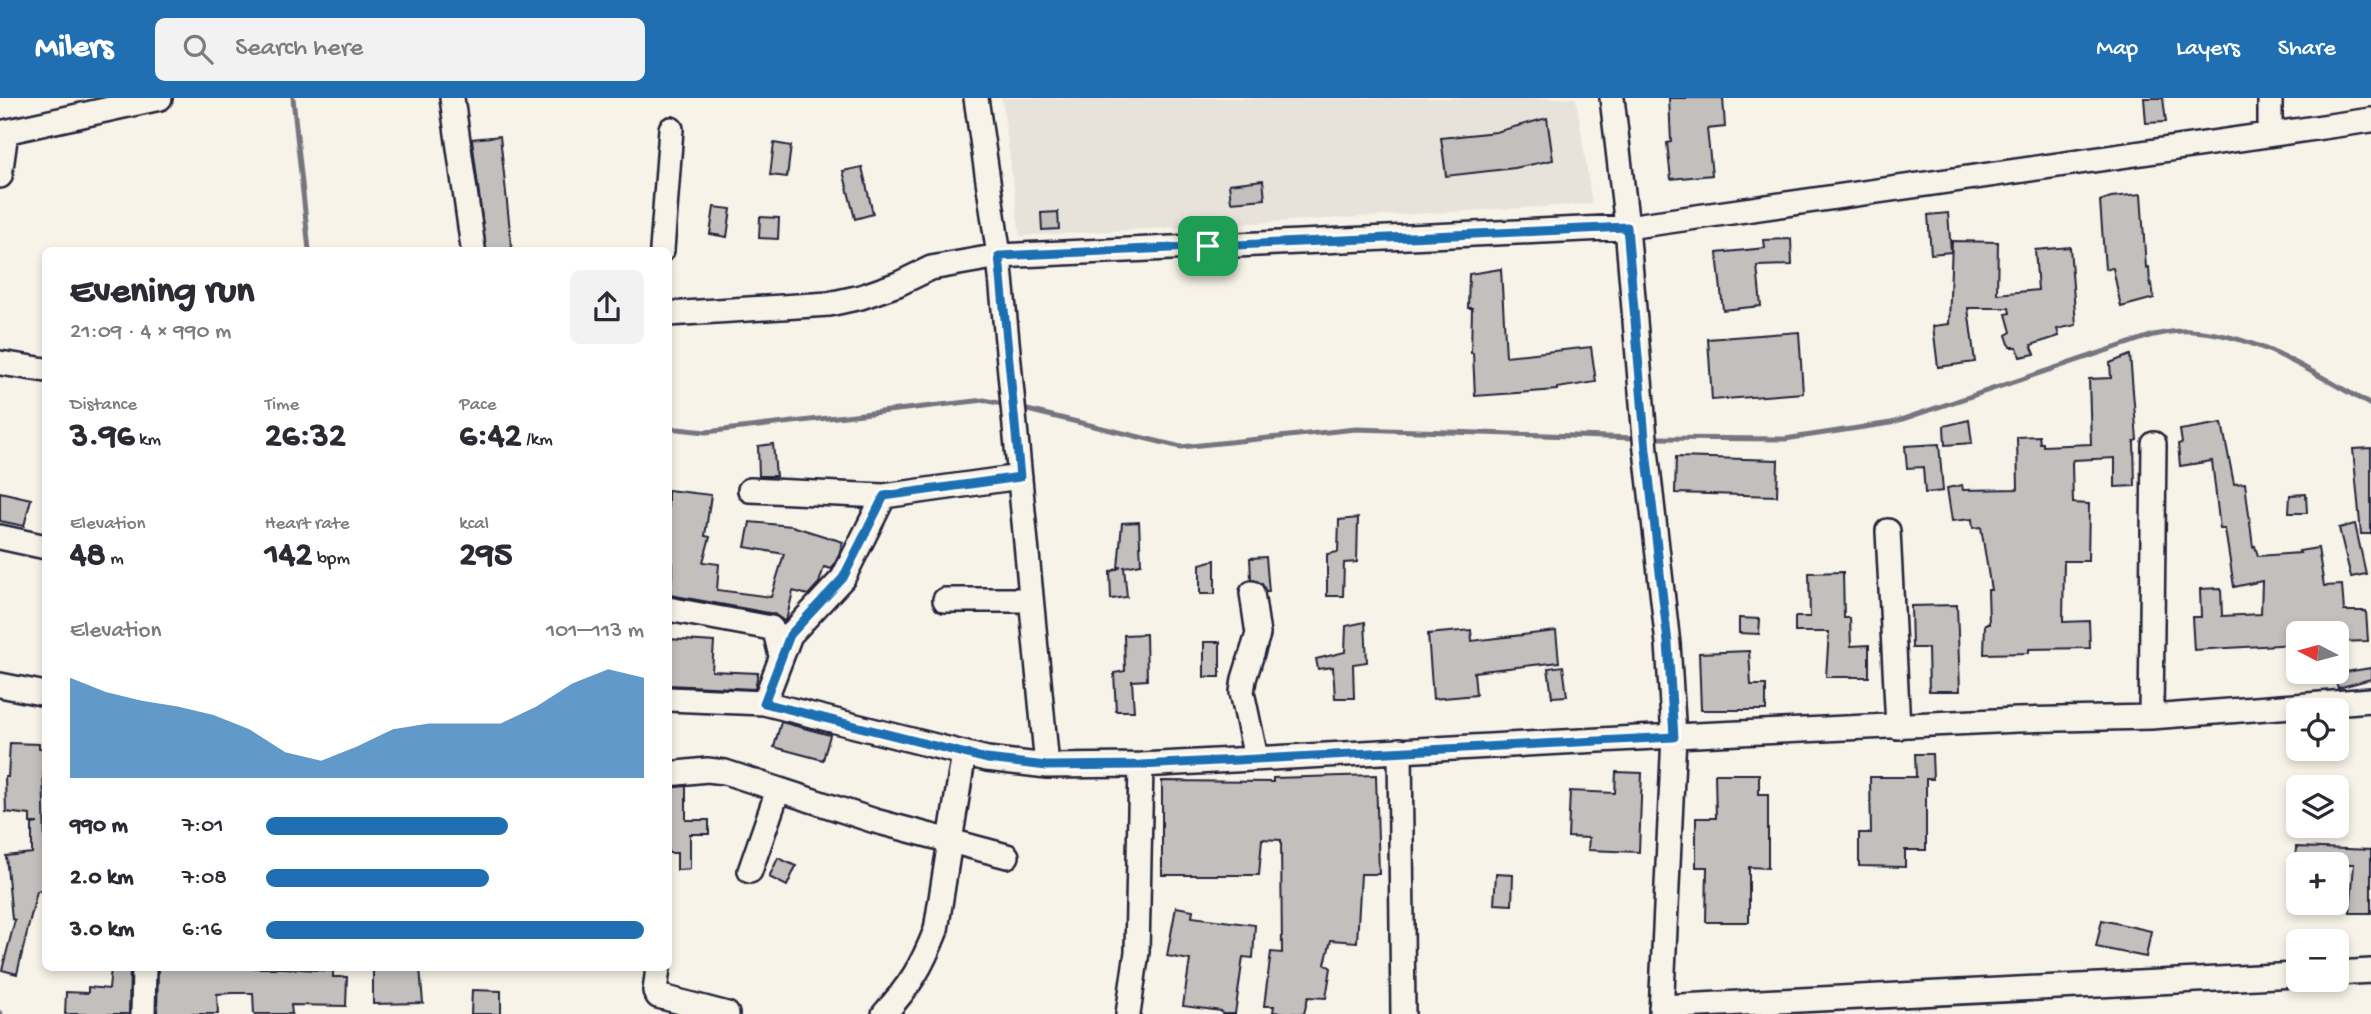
<!DOCTYPE html>
<html lang="en">
<head>
<meta charset="utf-8">
<style>
	:root { --surface:#fff; --page:#f2f2f3; --text:#2b2b33; --muted:#7c7c81; --accent:#1f6fb2 }
	body { margin:0; font-family:"Gochi Hand",sans-serif; background:var(--page); color:var(--text); height:100vh; display:flex; flex-direction:column; font-size:26px; white-space:nowrap }
	* { box-sizing:border-box; margin:0 }
	p { font-size:23px; color:var(--muted) }
	.icon { flex:none; width:38px; height:38px; fill:none; stroke:currentColor; stroke-width:2; stroke-linecap:round; stroke-linejoin:round }
	.map { position:relative; flex:1; overflow:hidden }
	.details { position:absolute; left:42px; top:149px; width:630px; height:724px; display:flex; flex-direction:column; background:var(--surface); border-radius:10px; box-shadow:0 4px 10px #0003 }
	.details>* { flex:none }
	.needle { width:46px; rotate:276deg }
	.buttons { position:absolute; left:2286px; top:523px; display:grid; gap:14px }
	.buttons a { display:grid; place-items:center; width:63px; height:63px; border-radius:10px; background:var(--surface); box-shadow:0 4px 10px #0003; font-size:35px }
	.pin { position:absolute; display:grid; place-items:center; width:60px; height:60px; color:#fff; margin:-30px; border-radius:14px; box-shadow:0 4px 10px #0006 }
	.round { display:grid; place-items:center; flex:none; width:74px; height:74px; border-radius:10px; background:var(--page) }
	.summary { display:flex; align-items:center; justify-content:space-between; height:119px; padding:0 28px }
	h1 { font-size:38px; font-weight:700; line-height:52px }
	.stats { display:grid; grid-template-columns:repeat(3,1fr); gap:10px; height:119px; padding:7px 28px }
	.stats div { display:grid; align-content:center }
	.stats b { font-size:35px; font-weight:700 }
	.stats small { font-size:19px; font-weight:400 }
	.stats p { font-size:19px }
	.chart { height:196px; padding:14px 28px }
	.chart p { display:flex; justify-content:space-between }
	.chart svg { width:100%; height:126px; margin-top:7px; fill:var(--accent); opacity:.7 }
	ul { padding:0 28px; list-style:none; font-size:23px }
	li { display:grid; grid-template-columns:112px 84px 1fr; align-items:center; height:52px }
	li i { height:18px; border-radius:9px; background:var(--accent) }
	header { display:flex; align-items:center; gap:42px; box-sizing:border-box; height:98px; padding:0 35px; background:var(--accent); color:#fff }
	header strong { font-size:33px }
	nav { display:flex; gap:38px; margin-inline-start:auto; font-size:24px }
	.search { width:490px; height:63px; background:var(--page); display:flex; align-items:center; gap:18px; box-sizing:border-box; padding:0 24px; border-radius:10px; color:var(--muted); font-size:26px }
	.map>svg:first-child { display:block }
	.built { fill:#e7e3db }
	.lines { fill:none; stroke-linecap:round; stroke-linejoin:round }
	.stream { stroke:#76747f; stroke-width:5 }
	.building { fill:#c2bfbd; stroke:#22223b; stroke-width:2 }
	.minor-casing { stroke:#22223b; stroke-width:28 }
	.minor { stroke:#f7f3e8; stroke-width:23 }
	.route-casing { stroke:#fff; stroke-width:14 }
	.route { stroke:#1f6fb2; stroke-width:9 }
</style>
</head>
<body>
<header>
<strong>Milers</strong>
<div class="search"><svg class="icon" aria-label="search" viewBox="0 0 24 24"><circle cx="10" cy="10" r="6"/><path d="M15 15l6 6"/></svg>Search here</div>
<nav><a>Map</a><a>Layers</a><a>Share</a></nav>
</header>
<div class="map">
<svg width="2371" height="916" viewBox="0 0 2371 916">
	<rect width="100%" height="100%" fill="#f7f3e8"/>
	<filter id="ink" filterUnits="userSpaceOnUse"><feTurbulence type="fractalNoise" baseFrequency=".0143" numOctaves="2"/><feDisplacementMap in="SourceGraphic" scale="14" xChannelSelector="R" yChannelSelector="G"/><feConvolveMatrix kernelMatrix="1 2 1 2 8 2 1 2 1" color-interpolation-filters="sRGB"/></filter>
	<g filter="url(#ink)">
		<path class="built" d="M1002,0h574l16,106 -572,32z"/>
		<g class="lines">
			<path class="stream" d="M293,0l16,152
				M1019,310l162,39 175,-18 281,9
				M668,330l38,4 278,-32 23,5
				M1651,340l134,1 106,-16 262,-88c12,-2 25,-5 38,-4 66,3 124,43 180,74
				M0,915l1,1"/>
		</g>
		<path class="building" d="M1669,0h54l2,29 -18,2 5,46 -41,4 -4,-36 4,-1z
			M2144,0h19l3,24 -20,1z
			M1547,20l6,42 -38,8 -69,8 -5,-38 55,-6z
			M500,38l12,114h-26l-14,-111z
			M774,45l17,3 -4,31 -17,-2z
			M862,69l11,47 -18,5 -12,-48z
			M1263,82l2,19 -34,3 -2,-18z
			M2141,96l5,74 3,-1 1,18 2,-1 2,14 -33,9 -8,-39 -8,1 -5,-68 11,-4z
			M714,109l17,2 -4,28 -17,-3z
			M1058,114l1,17 -17,1 -1,-17z
			M1948,115l3,39 -20,2 -3,-39z
			M760,119l19,1 -1,21 -19,-1z
			M1791,141l1,26 -35,1 4,40 -38,4 -6,-57 48,-5 -1,-8z
			M1952,143l46,1 -1,52 41,-4 -3,-40 35,-3 6,78 -19,4 2,7 -28,9 4,9 -15,3 -3,-10h-7l-4,-12 5,-3 -5,-18 4,-1 -1,-5h-41l7,54 -37,5 -5,-41 16,-2z
			M1501,171l5,87 85,-9 5,35 -39,6v2l-82,6 -2,-43h-2l1,-45h-4l1,-34z
			M1799,234l4,61 -91,7 -4,-61z
			M2130,257l7,85 -3,1 1,45 -20,1v-29l-42,2 -1,3 1,40 16,1 -1,57h-24l-1,61 26,-1 1,27 -61,1v4l-45,1 1,-30h4l-1,-34h3l-10,-63 -8,1 -1,-9 -20,2 -5,-33 15,-3 1,5 55,-1 -1,-52 22,-1 1,7h3v3l48,-2 -2,-65 22,-1 -1,-15z
			M1969,322l3,23 -27,2 -1,-19z
			M2222,325l12,61 11,-1 8,64 2,-1 3,10 42,-3 -1,-2 19,-3 6,38 18,-1 2,26h22l2,30 -32,1v-8h-38v10l-104,6 -2,-33h9l-1,-28 21,-1 1,28 39,-2 1,-33 -28,6 -9,-58h-5l-8,-68 -32,5 -2,-22 4,-1 -2,-13z
			M773,346l3,32h-17l-1,-30z
			M1939,346l4,47 -18,2 -2,-26 -16,1 -2,-22z
			M2371,350v86h-10l-8,-85z
			M1676,359l102,3 -1,36 -102,-3z
			M668,392l43,5 -6,41 5,1 -7,25 16,2 -2,26 54,7 13,-43 -39,-7 5,-25 42,4 51,16 -5,15 -6,12 -8,-2 -5,16 -11,12 -15,-4 -6,26 -3,4 -10,-7 -104,-19 3,-31h-3l1,-13h-3z
			M0,394l31,7 -7,27 -24,-5z
			M2306,396l1,19h-18l1,-18z
			M1358,420l-1,44 -13,1 -1,33h-16v-42l11,-2 1,-32z
			M1139,424l2,42 -17,3 3,30 -16,2 -1,-27 11,-5 -3,1 4,-45z
			M2355,426l11,50 -15,3 -12,-49z
			M1266,459l3,35h-3l-4,-8 -11,-5 -1,-21z
			M1215,462v34h-15v-30z
			M1843,474l1,46h6l1,28 18,-1v32h-43l3,-45h-34v-15h15l-1,-44z
			M1957,507l3,86h-31l-1,-43h-16l-1,-42z
			M1739,520l21,1 -1,15 -20,-1z
			M1365,524l2,40 -14,2 1,34h-19l-2,-31 -15,2 -2,-10 29,-7 1,-26z
			M1471,532l1,11 84,-10 3,31 -85,10 2,23 -43,4 -5,-65z
			M1146,536l1,46 -15,1 2,30h-18l-2,-38 11,-2 -1,-36z
			M668,541l46,3 -2,29 46,2 -3,16 -87,-4z
			M1204,544h16v35h-16z
			M1749,553l2,34h15v25h-65l-2,-57z
			M1563,568l4,30 -15,1 -4,-29z
			M2371,570v11l-33,9 -5,-14z
			M781,624l49,13 -7,25 -49,-13z
			M10,645l29,1v4l7,1v13h-3l3,128 -9,1 -20,83 -15,-4 13,-50 -3,-1 -6,-63 26,-3v-29l6,-1h-8v-8l-24,-3 -1,-35h3z
			M1915,656h17l1,25h-7v71h-21v17l-46,-1v-33h12l-1,-56h46z
			M1616,674l26,1 -3,79 -51,-2 1,-12 -21,-1 2,-46 45,2z
			M1715,676h44v20h9v74l-19,-1v55h-43l1,-55h-11v-49h20z
			M1376,677l3,99h-18l-4,68 -26,-2 -6,24 6,4 -5,30 -18,-1 -4,17 -31,-2 1,-6h-10l7,-54 11,1 -1,-113 -19,-1 -3,36h-97v-94l111,1v-4z
			M686,688v34h23v14h-19v35l-13,1v-17h-9v-65z
			M2296,749l75,3v63h-21l4,-49h-59z
			M778,760l18,8 -9,20 -18,-9z
			M1496,776l17,1 -1,30 -18,-1z
			M1176,809l17,3 -1,7 63,8 -2,33 -10,-1 -8,57h-13l-1,-3 -38,-5 7,-46 -23,-4z
			M2102,822l49,11 -5,26 -50,-10z
			M111,870h19l-1,46h-64l1,-22 22,1v-6l21,2z
			M158,870h126l49,3v6h14l-1,29 -55,-1 1,9h-38l-1,-21h-21l-15,1 1,20h-61z
			M373,870h47l3,35 -50,1z
			M472,892l29,1v23h-30z"/>
		<g class="lines">
			<g class="minor-casing">
				<path id="minor" d="M452,0l21,150
					M976,0l23,158 48,510
					M1612,0l15,129 19,223 22,194 6,92 -13,278
					M2270,0v36
					M0,35l160,-35
					M0,78l6,-44
					M662,152l9,-121
					M668,216l161,-10 32,-7 37,-13 33,-16 68,-12 628,-29 744,-107
					M0,265l46,7
					M750,392l134,6 136,-19
					M1888,433l10,196
					M0,439l46,10
					M1252,495l6,41 -14,45 -2,13 14,66
					M945,502h86
					M668,511l103,19 5,7 5,21
					M0,587l46,9
					M668,601l96,4 223,56 60,7 94,-1 533,-29 343,-16 134,-3 220,-17
					M764,605l26,-68 53,-57 41,-82
					M2151,619l3,-273
					M1400,652l3,264
					M668,676l39,-4 18,2 150,49 132,35
					M750,773l28,-81
					M658,870l-3,23 3,5 69,18
					M2336,875l35,-2
					M1661,909l637,-32
					M143,916l1,-46
					M884,916c27,-30 37,-46 52,-84l28,-177
					M1128,916l9,-62 4,-187"/>
			</g>
			<use href="#minor" class="minor"/>
		</g>
	</g>
	<g class="lines" filter="url(#ink)">
		<g class="route-casing">
			<path id="route" d="M1627,129l19,223 22,193 6,94 -533,28 -94,1 -60,-7 -223,-56 26,-68 53,-57 41,-82 136,-19 -21,-221z"/>
		</g>
		<use href="#route" class="route"/>
	</g>
</svg>
<div class="buttons">
<a><svg class="needle" viewBox="-14 -14 28 28"><path d="M0-13l5 13h-10z" fill="#e53935"/><path d="M0 13l5-13h-10z" fill="#7c7c81"/></svg></a>
<a><svg class="icon" aria-label="locate" viewBox="0 0 24 24"><circle cx="12" cy="12" r="6"/><path d="M12 2v4M12 18v4M2 12h4M18 12h4"/></svg></a>
<a><svg class="icon" aria-label="layers" viewBox="0 0 24 24"><path d="M12 4l9 5-9 5-9-5zM3 14l9 5 9-5"/></svg></a>
<a>+</a>
<a>−</a>
</div>
<div class="pin" style="left:1208px;top:148px;background:#1e9e55"><svg class="icon" aria-label="arrive" viewBox="0 0 24 24"><path d="M6 21V4h12l-3 4 3 4H6"/></svg></div>
<section class="details">
<div class="summary"><div><h1>Evening run</h1><p>21:09 · 4 × 990 m</p></div><a class="round"><svg class="icon" aria-label="share" viewBox="0 0 24 24"><path d="M12 15V3M7 8l5-5 5 5M5 13v7h14v-7"/></svg></a></div>
<div class="stats">
<div><p>Distance</p><b>3.96<small> km</small></b></div>
<div><p>Time</p><b>26:32</b></div>
<div><p>Pace</p><b>6:42<small> /km</small></b></div>
</div>
<div class="stats">
<div><p>Elevation</p><b>48<small> m</small></b></div>
<div><p>Heart rate</p><b>142<small> bpm</small></b></div>
<div><p>kcal</p><b>295</b></div>
</div>
<div class="chart"><p><span>Elevation</span>101–113 m</p>
<svg viewBox="0 0 160 44" preserveAspectRatio="none"><path d="M0 44V9L10 14L20 17L30 19L40 22L50 27L60 35L70 38L80 33L90 27L100 25L110 25L120 25L130 19L140 11L150 6L160 9V44z"/></svg>
</div>
<ul>
<li><b>990 m</b>7:01<i style="width:64%"></i></li>
<li><b>2.0 km</b>7:08<i style="width:59%"></i></li>
<li><b>3.0 km</b>6:16<i style="width:100%"></i></li>
</ul>
</section>
</div>
</body>
</html>
